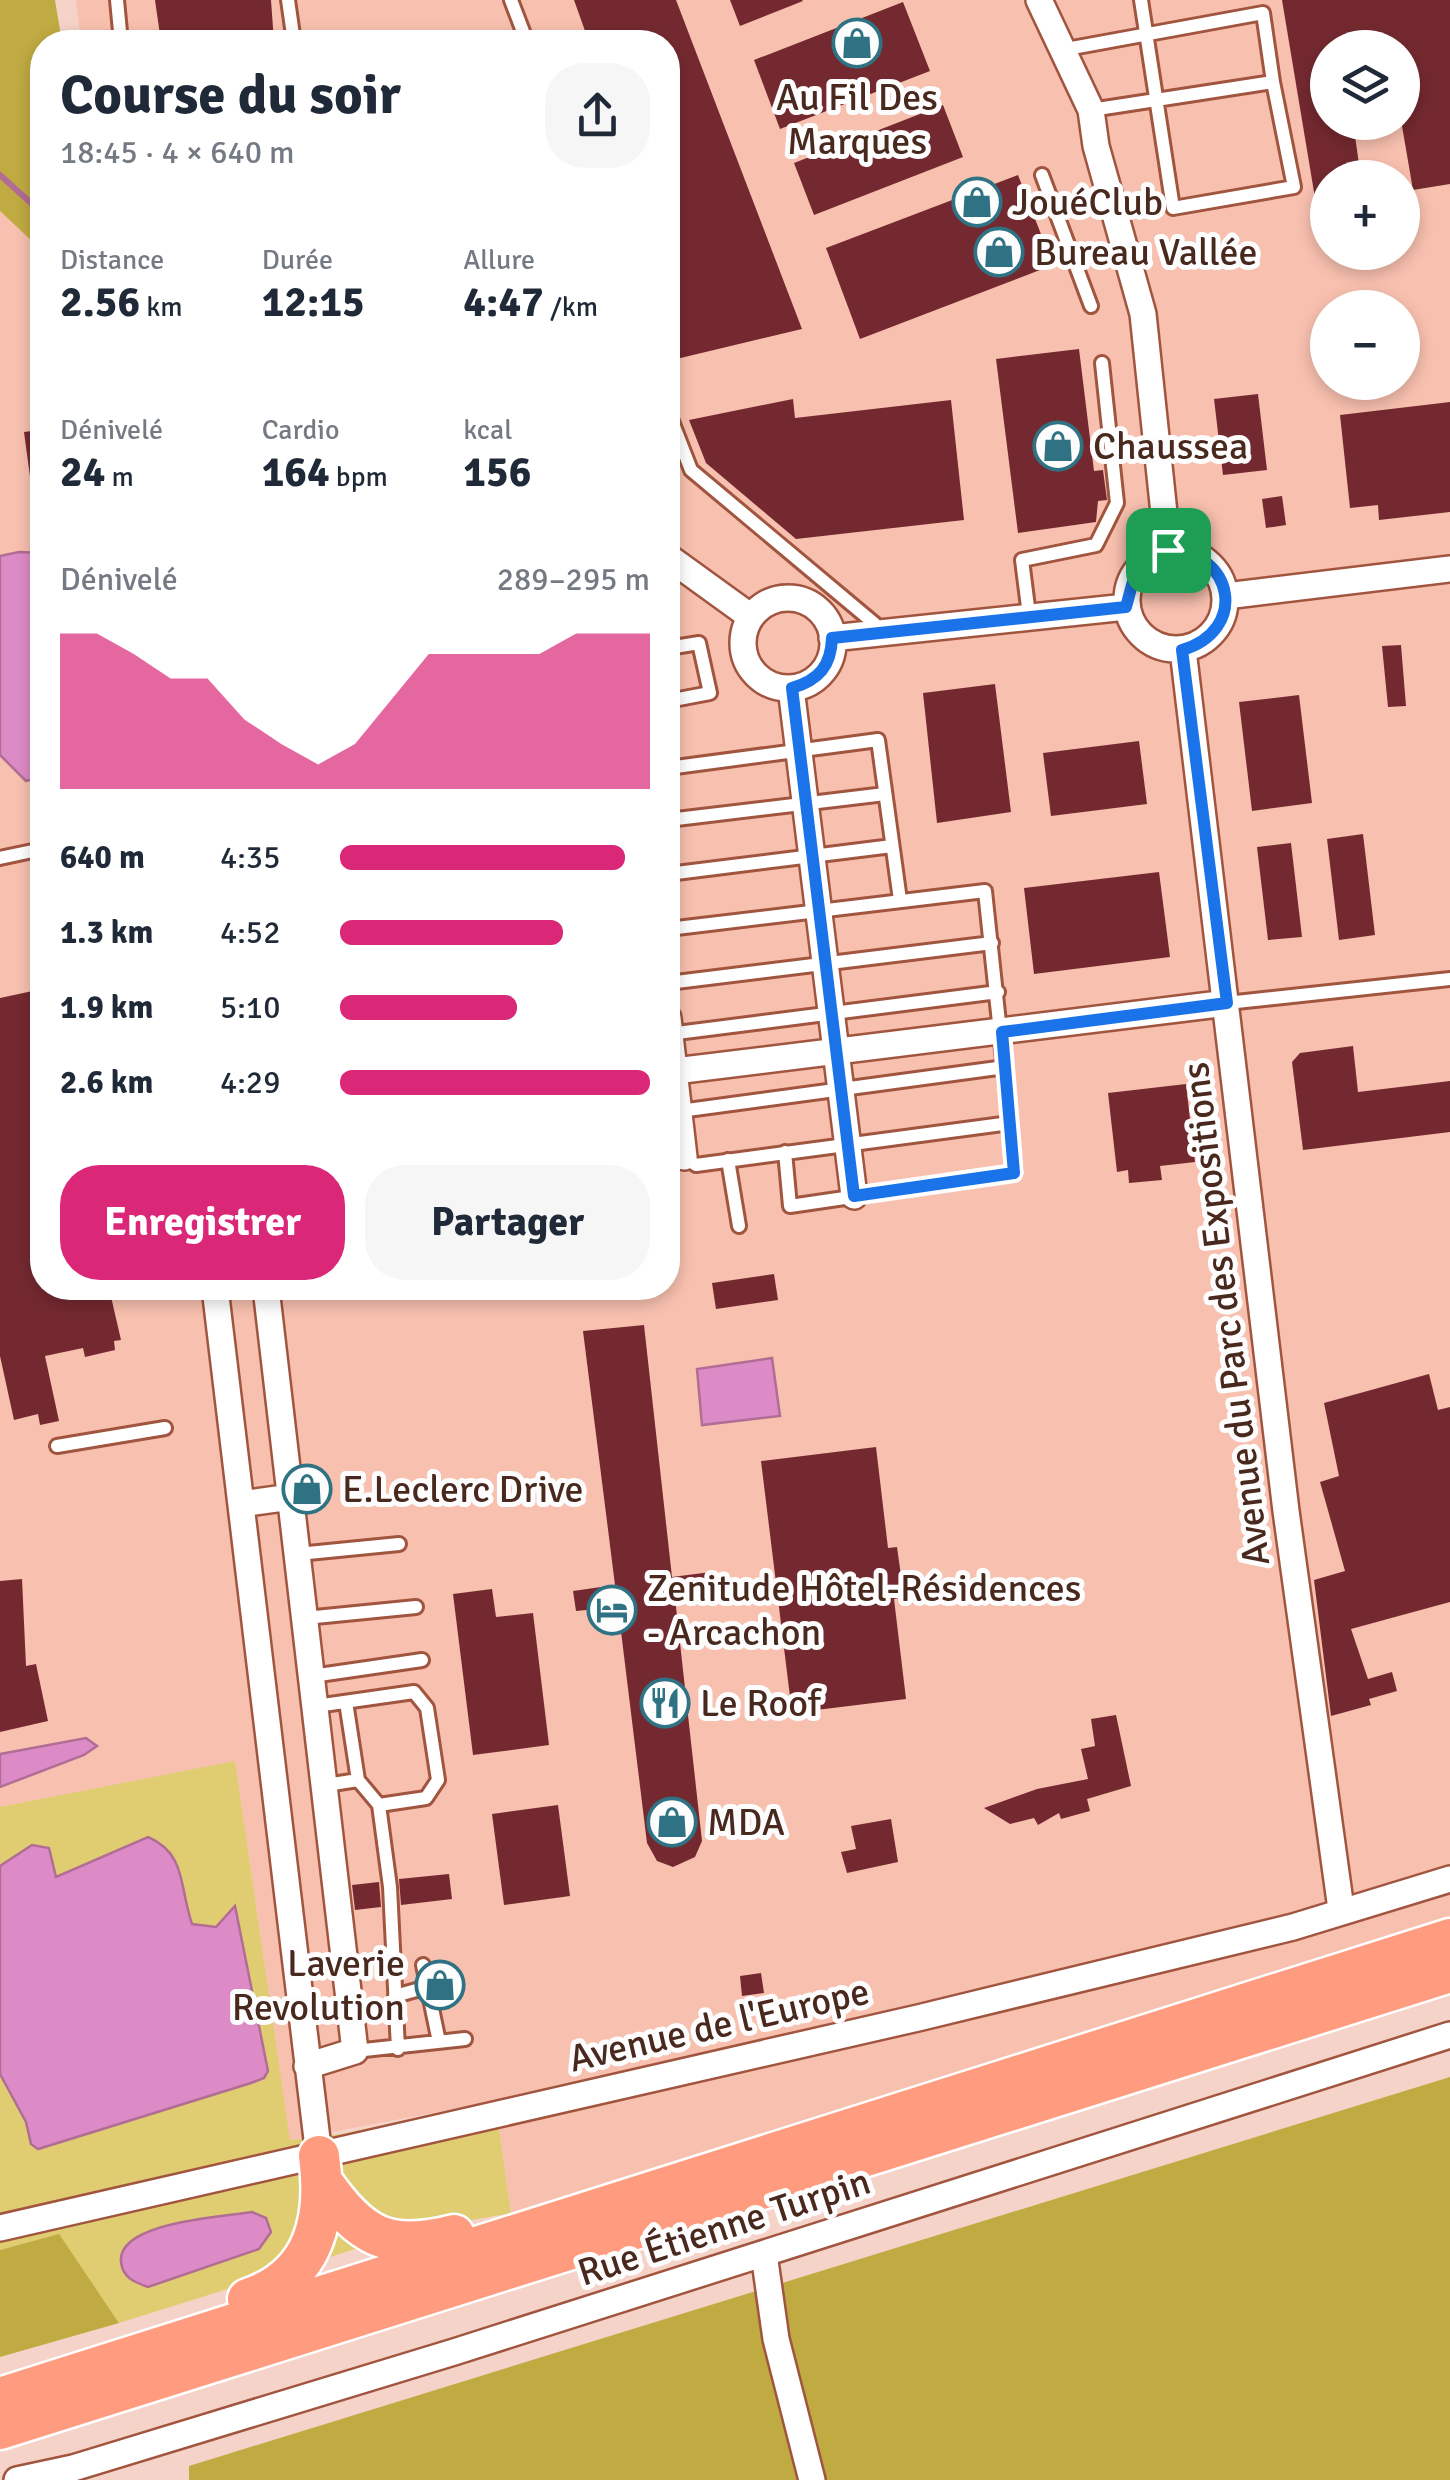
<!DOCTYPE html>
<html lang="fr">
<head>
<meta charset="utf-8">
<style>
	:root { --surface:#fff; --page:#f6f6f7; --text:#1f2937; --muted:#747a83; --accent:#db2777 }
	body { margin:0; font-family:Signika,sans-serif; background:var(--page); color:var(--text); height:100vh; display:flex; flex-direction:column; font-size:38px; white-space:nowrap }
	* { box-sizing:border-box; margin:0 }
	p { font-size:32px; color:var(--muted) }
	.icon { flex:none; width:55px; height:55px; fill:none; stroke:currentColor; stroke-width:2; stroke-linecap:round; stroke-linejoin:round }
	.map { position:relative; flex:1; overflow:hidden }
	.side { position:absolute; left:30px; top:30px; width:650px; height:1270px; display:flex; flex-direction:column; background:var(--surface); border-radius:40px; box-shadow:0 5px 15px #0003 }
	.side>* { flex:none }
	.controls { position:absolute; left:1310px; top:30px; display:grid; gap:20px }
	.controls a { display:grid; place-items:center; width:110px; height:110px; border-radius:50%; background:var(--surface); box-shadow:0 5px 15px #0003; font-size:50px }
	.pin { position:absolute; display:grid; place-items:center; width:85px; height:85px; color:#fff; margin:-42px; border-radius:20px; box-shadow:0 5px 15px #0006 }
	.round { display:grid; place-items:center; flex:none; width:105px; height:105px; border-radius:40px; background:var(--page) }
	.summary { display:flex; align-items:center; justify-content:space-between; height:170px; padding:0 30px }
	h1 { font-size:55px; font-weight:700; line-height:75px }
	.metrics { display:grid; grid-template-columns:repeat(3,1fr); gap:15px; height:170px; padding:10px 30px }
	.metrics div { display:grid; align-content:center }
	.metrics b { font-size:42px; font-weight:700 }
	.metrics small { font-size:28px; font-weight:400 }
	.metrics p { font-size:28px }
	.chart { height:280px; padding:20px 30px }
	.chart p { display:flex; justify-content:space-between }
	.chart svg { width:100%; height:180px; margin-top:10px; fill:var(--accent); opacity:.7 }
	.action { display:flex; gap:20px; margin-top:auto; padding:20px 30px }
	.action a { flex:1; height:115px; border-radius:40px; background:var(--accent); color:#fff; font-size:40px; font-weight:700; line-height:115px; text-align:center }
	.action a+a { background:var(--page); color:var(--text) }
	ul { padding:0 30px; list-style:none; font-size:32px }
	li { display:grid; grid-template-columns:160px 120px 1fr; align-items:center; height:75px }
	li i { height:25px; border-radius:12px; background:var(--accent) }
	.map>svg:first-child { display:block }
	.built { fill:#f8c0af; fill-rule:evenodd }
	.green { fill:#e0cd72 }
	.forest { fill:#c0aa42 }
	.water { fill:#dd8bc7; stroke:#b16d94; stroke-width:2.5 }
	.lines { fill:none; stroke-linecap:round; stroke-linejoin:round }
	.stream { stroke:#b16d94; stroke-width:6 }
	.building { fill:#742930 }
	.service-casing { stroke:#a1553f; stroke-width:18 }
	.minor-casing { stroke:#a1553f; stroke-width:30 }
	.trunk-casing { stroke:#fff; stroke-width:45 }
	.service { stroke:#fff; stroke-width:12 }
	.minor { stroke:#fff; stroke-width:25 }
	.trunk { stroke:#ff9b7e; stroke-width:40 }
	.route-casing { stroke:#fff; stroke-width:20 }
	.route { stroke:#1a73e8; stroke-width:12 }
	.labels { text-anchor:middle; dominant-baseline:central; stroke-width:10; stroke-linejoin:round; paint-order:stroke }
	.poi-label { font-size:38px; fill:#49281e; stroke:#fdfdfd; text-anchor:start }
	.street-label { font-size:38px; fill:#49281e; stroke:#fdfdfd }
</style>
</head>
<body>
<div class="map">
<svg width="1450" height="2480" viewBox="0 0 1450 2480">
	<rect width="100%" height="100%" fill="#f6d3c8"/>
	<path class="built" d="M76,0h1374v1917l-939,296 -16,-112 -205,39 -55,-378 -235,45v-1596l35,33 7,58v986h626v-1246h-587zM1328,48h74v74h-74zM1328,178h74v74h-74zM1328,308h74v74h-74z"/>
	<path class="green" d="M235,1761l55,379 52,-6 153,-33 16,112 -95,17 -297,93 -60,-88 -59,15v-443z"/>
	<path class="forest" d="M0,0h55l7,42h-20v260l-7,-58 -35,-33z
		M1450,2077v403h-1261v-14z
		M59,2234l60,89 -119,34v-107z"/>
	<path class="water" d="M19,552l23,1v223l-16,5 -26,-26v-199z
		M772,1358l8,58 -78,9 -5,-56z
		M86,1738l11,8 -13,9 -84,32v-33z
		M148,1837c39,17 31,50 44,87l24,3 19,-21 33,165 -4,7 -13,5 -213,66 -7,-5 -5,-22 -26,-48v-208l32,-21 17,3 7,29z
		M252,2212l14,6 5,14 -12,17 -111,38c-14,-5 -25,-9 -27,-25 -4,-40 101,-45 131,-50z"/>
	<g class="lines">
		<path class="stream" d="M0,175l42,38"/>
	</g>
	<path class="building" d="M155,0h116l3,42h-86l-2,-10 -26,3z
		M574,0h102l126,329 -134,32v-319h-79z
		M730,0h72l1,1 -63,25z
		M1282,0h168v184l-37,6 -11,-64v-78h-74v74h25l8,56h-33v37l-10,1z
		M903,2l27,69 -150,58 -26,-69z
		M943,105l20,52 -149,58 -20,-52z
		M1018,175l35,90 -193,74 -34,-91z
		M1079,349l15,122 9,-1 4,30 -9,1 -2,21 -78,11 -22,-174z
		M1258,394l9,76 -44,5 -9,-76z
		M793,399l2,19 156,-18 13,120 -168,19 -90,-76 -17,-43z
		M1450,402v110l-71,8 -1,-15 -28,3 -10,-93z
		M40,430l2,61h-10l-8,-59z
		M1282,496l4,29 -20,3 -4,-29z
		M1401,645l5,61 -18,1 -6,-61z
		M995,684l16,128 -74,11 -14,-130z
		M1299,695l13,108 -60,8 -13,-109z
		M1139,741l8,63 -96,12 -8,-63z
		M1363,834l12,101 -36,5 -12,-101z
		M1291,843l11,94 -34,3 -11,-93z
		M1159,872l11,85 -136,17 -10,-86z
		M42,989v299h67l12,52 -7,1 1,9 -30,7 -2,-9 -38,8 14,65 -19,4 -2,-11 -24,6 -14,-64v-358z
		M1353,1046l5,46 92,-11v51l-147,18 -11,-88 8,-9z
		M1186,1084l9,78 -35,4 2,14 -33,3 -1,-13 -11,2 -9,-79z
		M774,1274l4,26 -62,9 -4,-26z
		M644,1325l28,252 39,-5 3,20 -39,6 27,243 -7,16 -22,10 -16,-6 -10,-18 -29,-236 -42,4 -3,-20 42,-6 -32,-254z
		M1429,1374l9,36 12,-3v195l-99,27 17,50 24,-7 5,19 -28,8 2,6 -40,11 -17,-136 31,-9 -25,-89 19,-6 -15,-73z
		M876,1447l12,101 9,-1 7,50 -10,2 12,100 -114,14 -31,-252z
		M22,1579l4,87 10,-2 12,57 -48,11v-151z
		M492,1589l4,28 37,-4 16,132 -76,10 -20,-161z
		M1116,1715l15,71 -44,13 3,12 -29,8 -2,-6 -21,12 -4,-7 -24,6 -26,-16 53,-19 51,-10 -7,-30 14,-3 -4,-27z
		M558,1805l12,91 -66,9 -12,-91z
		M891,1819l7,43 -51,11 -6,-21 15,-3 -5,-23z
		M449,1874l3,25 -51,6 -2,-26z
		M379,1882l2,25 -26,3 -3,-25z
		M761,1973l3,20 -22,3 -2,-20z"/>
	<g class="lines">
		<g class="service-casing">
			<path id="service" d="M117,0l4,42
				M288,0l6,42
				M511,0l16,42
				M1141,0l32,208 121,-21 -21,-105
				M1061,50l202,-37 10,69 -182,28
				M1042,175l49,131
				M668,411l23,59 184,154v10
				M1029,615l-7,-55 74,-15 21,-42 -15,-140
				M668,648l31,-5 11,50 -42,8
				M668,768l210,-28 22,160
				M668,820l217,-26
				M0,858l42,-9
				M668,874l224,-28
				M668,929l317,-38 30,282 -225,33 -5,-54
				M668,983l324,-40
				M1227,1003l223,-24
				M669,1034l329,-42
				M680,1111l325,-44
				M684,1157l12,8 314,-42
				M728,1160l11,66
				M57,1446l108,-18
				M298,1554l101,-10
				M305,1618l111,-11
				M312,1676l110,-16
				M346,1702l12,78
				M316,1706l98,-14 13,16 11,72 -12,18 -47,7 -21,-25 -32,5
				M379,1805l11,82 8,162
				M423,1965l16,77
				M395,1996l32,-9
				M355,2051l110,-12"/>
		</g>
		<g class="minor-casing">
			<path id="minor" d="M1039,0l52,110 5,36 47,168 25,237
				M1127 600a49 49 0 1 1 98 0a49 49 0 1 1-98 0Z
				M668,557l83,60
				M1226,596l224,-27
				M743 643a45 45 0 1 1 90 0a45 45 0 1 1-90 0Z
				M832,638l294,-31
				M1183,650l103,861 55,398
				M791,688l63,508
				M668,1018l16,139
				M675,1071l552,-68
				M215,1288l104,868
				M266,1288l89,763 -48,15
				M241,1504l50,-7
				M0,2228l918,-210 375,-91 157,-48
				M764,2254l12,85 36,141
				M17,2480l56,-12 381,-116 996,-317"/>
		</g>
		<g class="trunk-casing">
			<path id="trunk" d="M323,2183c38,54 65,69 131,52
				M248,2299c66,-22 80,-79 71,-143
				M0,2398l1450,-459
				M0,2429l1450,-457"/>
		</g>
		<use href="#service" class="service"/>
		<use href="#minor" class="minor"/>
		<use href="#trunk" class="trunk"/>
	</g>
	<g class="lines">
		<g class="route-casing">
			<path id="route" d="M1168,550c67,2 80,81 14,100l45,353 -225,29 12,141 -160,23 -62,-508c27,-8 39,-22 40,-50l294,-31 10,-37z"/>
		</g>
		<use href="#route" class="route"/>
	</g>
	<defs>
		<g id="shop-ring" transform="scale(2.5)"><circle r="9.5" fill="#fdfdfd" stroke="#2f7283" stroke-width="1.5"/><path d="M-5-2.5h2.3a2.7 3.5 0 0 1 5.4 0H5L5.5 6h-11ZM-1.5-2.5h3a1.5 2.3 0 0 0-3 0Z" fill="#2f7283"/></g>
		<g id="hotel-ring" transform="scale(2.5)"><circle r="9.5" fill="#fdfdfd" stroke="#2f7283" stroke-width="1.5"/><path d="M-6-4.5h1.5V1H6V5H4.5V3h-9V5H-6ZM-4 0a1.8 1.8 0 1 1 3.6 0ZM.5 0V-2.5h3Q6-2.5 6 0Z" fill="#2f7283"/></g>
		<g id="restaurant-ring" transform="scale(2.5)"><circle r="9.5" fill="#fdfdfd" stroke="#2f7283" stroke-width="1.5"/><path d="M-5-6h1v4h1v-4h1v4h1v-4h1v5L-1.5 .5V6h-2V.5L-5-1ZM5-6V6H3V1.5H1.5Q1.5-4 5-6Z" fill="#2f7283"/></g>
	</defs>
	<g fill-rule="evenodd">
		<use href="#shop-ring" x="857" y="43"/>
		<use href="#shop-ring" x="977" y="202"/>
		<use href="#shop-ring" x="999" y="252"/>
		<use href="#shop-ring" x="1058" y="446"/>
		<use href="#shop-ring" x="307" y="1489"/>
		<use href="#hotel-ring" x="612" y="1610"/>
		<use href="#restaurant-ring" x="665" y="1703"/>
		<use href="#shop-ring" x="672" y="1822"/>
		<use href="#shop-ring" x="440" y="1985"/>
	</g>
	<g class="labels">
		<g class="poi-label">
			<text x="857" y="97" text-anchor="middle">Au Fil Des<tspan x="857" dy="44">Marques</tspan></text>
			<text x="1012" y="202">JouéClub</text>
			<text x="1034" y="252">Bureau Vallée</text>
			<text x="1093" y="446">Chaussea</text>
			<text x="342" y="1489">E.Leclerc Drive</text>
			<text x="647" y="1588">Zenitude Hôtel-Résidences<tspan x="647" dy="44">- Arcachon</tspan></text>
			<text x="700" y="1703">Le Roof</text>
			<text x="707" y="1822">MDA</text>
			<text x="405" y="1963" text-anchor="end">Laverie<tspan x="405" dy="44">Revolution</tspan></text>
		</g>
		<g class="street-label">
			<text transform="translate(1226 1314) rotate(-97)">Avenue du Parc des Expositions</text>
			<text transform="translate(719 2025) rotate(-13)">Avenue de l'Europe</text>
			<text transform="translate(724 2227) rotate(-18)">Rue Étienne Turpin</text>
		</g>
	</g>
</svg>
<div class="controls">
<a><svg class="icon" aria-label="layers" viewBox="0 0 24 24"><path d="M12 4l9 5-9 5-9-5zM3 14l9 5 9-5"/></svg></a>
<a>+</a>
<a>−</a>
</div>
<div class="pin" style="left:1168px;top:550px;background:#1e9e55"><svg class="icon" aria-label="arrive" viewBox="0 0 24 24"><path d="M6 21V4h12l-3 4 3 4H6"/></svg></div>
<section class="side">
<div class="summary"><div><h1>Course du soir</h1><p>18:45 · 4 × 640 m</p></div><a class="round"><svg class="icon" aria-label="share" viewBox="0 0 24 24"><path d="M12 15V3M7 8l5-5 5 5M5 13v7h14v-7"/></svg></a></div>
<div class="metrics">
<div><p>Distance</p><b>2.56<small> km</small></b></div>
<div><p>Durée</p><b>12:15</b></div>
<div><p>Allure</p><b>4:47<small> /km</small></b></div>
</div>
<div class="metrics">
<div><p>Dénivelé</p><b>24<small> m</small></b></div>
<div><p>Cardio</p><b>164<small> bpm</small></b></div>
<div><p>kcal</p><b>156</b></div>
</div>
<div class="chart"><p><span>Dénivelé</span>289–295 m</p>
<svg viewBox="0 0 160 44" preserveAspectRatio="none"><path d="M0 44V6L10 6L20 11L30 17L40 17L50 27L60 33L70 38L80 33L90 22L100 11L110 11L120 11L130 11L140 6L150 6L160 6V44z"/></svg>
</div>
<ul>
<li><b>640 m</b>4:35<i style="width:92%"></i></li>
<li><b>1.3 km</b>4:52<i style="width:72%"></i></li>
<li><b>1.9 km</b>5:10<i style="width:57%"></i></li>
<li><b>2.6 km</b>4:29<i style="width:100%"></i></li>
</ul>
<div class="action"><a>Enregistrer</a><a>Partager</a></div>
</section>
</div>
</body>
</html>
